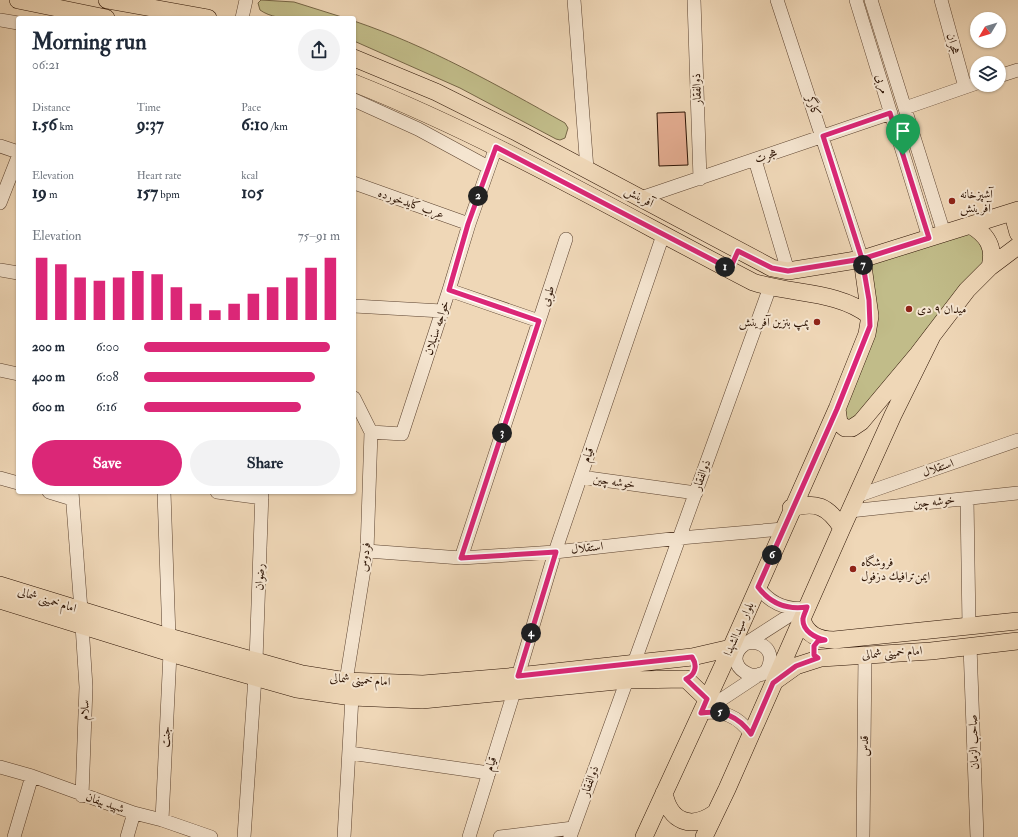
<!DOCTYPE html>
<html lang="en">
<head>
<meta charset="utf-8">
<style>
	:root { --surface:#fff; --page:#f2f2f3; --text:#1f2937; --muted:#747a83; --accent:#db2777 }
	body { margin:0; font-family:"IM FELL Double Pica",Amiri,serif; background:var(--page); color:var(--text); height:100vh; display:flex; flex-direction:column; font-size:15px; white-space:nowrap }
	* { box-sizing:border-box; margin:0 }
	p { font-size:13px; color:var(--muted) }
	.icon { flex:none; width:22px; height:22px; fill:none; stroke:currentColor; stroke-width:2; stroke-linecap:round; stroke-linejoin:round }
	.map { position:relative; flex:1; overflow:hidden }
	.panel { position:absolute; left:16px; top:16px; width:340px; height:478px; display:flex; flex-direction:column; background:var(--surface); border-radius:4px; box-shadow:0 1px 3px #0004 }
	.panel>* { flex:none }
	.needle { width:26px; rotate:232deg }
	.fabs { position:absolute; left:970px; top:12px; display:grid; gap:8px }
	.fabs a { display:grid; place-items:center; width:36px; height:36px; border-radius:50%; background:var(--surface); box-shadow:0 1px 3px #0004; font-size:20px }
	.pin { position:absolute; display:grid; place-items:center; width:34px; height:34px; color:#fff; margin:-41px -17px; border-radius:50% 50% 50% 0; rotate:-45deg; box-shadow:0 0 4px #0007 }
	.pin .icon { rotate:45deg }
	.km { position:absolute; width:20px; height:20px; margin:-10px; border-radius:50%; background:#222; color:#fff; font-size:11px; line-height:20px; text-align:center }
	.round { display:grid; place-items:center; flex:none; width:42px; height:42px; border-radius:21px; background:var(--page) }
	.head { display:flex; align-items:center; justify-content:space-between; height:68px; padding:0 16px }
	h1 { font-size:22px; font-weight:700; line-height:30px }
	.stats { display:grid; grid-template-columns:repeat(3,1fr); gap:6px; height:68px; padding:4px 16px }
	.stats div { display:grid; align-content:center }
	.stats b { font-size:17px; font-weight:700 }
	.stats small { font-size:11px; font-weight:400 }
	.stats p { font-size:11px }
	.chart { height:112px; padding:8px 16px }
	.chart p { display:flex; justify-content:space-between }
	.chart svg { width:100%; height:72px; margin-top:4px; stroke:var(--accent); stroke-width:6 }
	.action { display:flex; gap:8px; margin-top:auto; padding:8px 16px }
	.action a { flex:1; height:46px; border-radius:24px; background:var(--accent); color:#fff; font-size:16px; font-weight:700; line-height:46px; text-align:center }
	.action a+a { background:var(--page); color:var(--text) }
	ul { padding:0 16px; list-style:none; font-size:13px }
	li { display:grid; grid-template-columns:64px 48px 1fr; align-items:center; height:30px }
	li i { height:10px; border-radius:5px; background:var(--accent) }
	.map>svg:first-child { display:block }
	.green { fill:#c1bc89; stroke:#766646 }
	.building { fill:#e6ae93; stroke:#2a1102 }
	.lines { fill:none; stroke-linecap:round; stroke-linejoin:round }
	.minor-casing { stroke:#5b422f; stroke-width:14 }
	.major-casing { stroke:#2a1102; stroke-width:18 }
	.minor { stroke:#f5e5d0; stroke-width:13 }
	.major { stroke:#efd7b7; stroke-width:17 }
	.route-casing { stroke:#fff; stroke-width:8 }
	.route { stroke:#db2777; stroke-width:5 }
	.poi-dot { fill:#8f2418; stroke:#f5e5d0; stroke-width:1.5 }
	.labels { text-anchor:middle; dominant-baseline:central; stroke-width:4; stroke-linejoin:round; paint-order:stroke }
	.street-label { font-size:12px; fill:#2a1102; stroke:#f5e5d0 }
	.poi-label { font-size:12px; fill:#2a1102; stroke:#f5e5d0; text-anchor:start }
</style>
</head>
<body>
<div class="map">
<svg width="1018" height="837" viewBox="0 0 1018 837">
	<rect width="100%" height="100%" fill="#efd7b7"/>
	<filter id="stains"><feTurbulence type="fractalNoise" baseFrequency=".005" numOctaves="4"/><feColorMatrix values="0 0 0 0 .2 0 0 0 0 .09 0 0 0 0 .02 0 0 0 .5 -.17"/></filter>
	<radialGradient id="worn" r=".72"><stop offset=".6" stop-color="#630" stop-opacity="0"/><stop offset="1" stop-color="#630" stop-opacity=".3"/></radialGradient>
	<path class="green" d="M261,0l33,2 51,16c-24,0 -66,6 -85,-8l-2,-7z
		M354,21c74,25 143,64 211,102l3,5 -3,10 -5,2 -4,-1 -96,-51 -106,-47z
		M967,232l13,7 6,23 -122,151 -17,10 -6,-16 26,-58v-86z"/>
	<path class="building" d="M685,112l3,53 -29,1 -2,-53z"/>
	<g class="lines">
		<g class="minor-casing">
			<path id="minor" d="M574,0l13,169
				M694,0l6,179
				M777,0l85,259
				M856,0l73,238
				M871,0l73,233
				M941,0l24,87
				M242,18l4,-18
				M0,20l18,3
				M999,76l19,-6
				M354,100l64,29 70,38
				M905,108l72,-25
				M0,146l18,6
				M755,160l33,111
				M354,183l115,41
				M641,198l250,-85
				M0,203l18,-46
				M0,270l18,3
				M449,290l90,31
				M354,306l88,5
				M0,370l18,4
				M371,432l31,2 47,-144 20,-66 27,-77
				M581,477l115,16
				M0,478l18,5
				M49,492l23,7
				M72,492l9,118
				M164,492l5,145
				M217,492l45,6
				M857,496l161,-56
				M967,499l2,127
				M850,511l168,-18
				M367,551l94,7 94,-6 125,-14 103,-9
				M461,558l105,-319
				M758,587c11,15 27,23 46,21
				M745,644c12,-5 27,3 25,17 -4,32 -54,4 -25,-17l56,-36
				M970,646l7,191
				M256,661l6,-169
				M634,663l136,-376
				M518,676l37,-124 108,-317
				M346,681l21,-130 4,-119 -17,-34
				M701,713l59,-39
				M701,713c22,-3 37,3 50,21
				M350,753l139,20
				M0,767l32,9 102,37 28,7 49,17
				M82,796l4,-109 -4,-62
				M162,820l8,-167
				M14,837l18,-61
				M127,837l7,-24
				M244,837l11,-160
				M344,837l8,-140
				M469,837l45,-145
				M500,837l73,-9
				M570,837l57,-157
				M863,837l2,-182"/>
		</g>
		<g class="major-casing">
			<path id="major" d="M18,0l88,18
				M107,0l101,18
				M354,58l82,34 82,41 254,135 16,3 74,-12 156,-49
				M354,83c138,55 268,131 399,199 39,13 84,8 117,34
				M1018,217l-3,5 3,11
				M970,225c18,10 25,23 20,42
				M837,409l2,14 6,5h7l9,-6 57,-68 49,-64 23,-23 28,-21
				M791,508c25,-7 37,-2 51,20
				M0,585l169,52 87,24 46,13 44,7 77,3 95,-8 174,-19 39,-9
				M0,600l170,53 127,36 55,8 70,3 205,-20 59,-1 21,20
				M802,619c4,16 17,21 32,21l184,-19
				M775,681l21,-15 25,-8 110,-7 87,-10
				M664,793c6,29 27,37 51,20
				M644,837l87,-189 106,-239 30,-75 3,-18 -8,-57
				M704,837l23,-48 115,-261 51,-113 40,-81"/>
		</g>
		<use href="#minor" class="minor"/>
		<use href="#major" class="major"/>
	</g>
	<g class="lines">
		<g class="route-casing">
			<path id="route" d="M903,155l26,83 -67,21 -74,12 -16,-3 -34,-17 -8,18 -234,-122 -28,77 -19,66 90,31 -78,237 95,-6 -38,124 174,-19c6,9 3,18 -6,22l21,20 -6,14c22,-3 37,3 50,21l22,-51 23,-17 22,-8 -4,-3v-9l4,-5 7,-1c-9,-2 -23,-9 -22,-21 0,-3 3,-8 4,-12 -20,3 -37,-4 -49,-20l79,-178 33,-83 -1,-26 -7,-41 -39,-123 67,-23 13,42"/>
		</g>
		<use href="#route" class="route"/>
	</g>
	<g class="poi-dot">
		<circle cx="952" cy="201" r="4"/>
		<circle cx="909" cy="309" r="4"/>
		<circle cx="817" cy="322" r="4"/>
		<circle cx="853" cy="569" r="4"/>
	</g>
	<g class="labels">
		<g class="street-label">
			<text transform="translate(953 44) rotate(75)">هجران</text>
			<text transform="translate(882 84) rotate(73)">مربی</text>
			<text transform="translate(697 89) rotate(-92)">ذوالفقار</text>
			<text transform="translate(813 106) rotate(71)">کارگر</text>
			<text transform="translate(766 156) rotate(-19)">هجرت</text>
			<text transform="translate(639 197) rotate(28)">آفرینش</text>
			<text transform="translate(411 204) rotate(19)">عرب کایدخورده</text>
			<text transform="translate(548 296) rotate(-72)">طوبی</text>
			<text transform="translate(437 328) rotate(-72)">خواجه سنبلان</text>
			<text transform="translate(588 455) rotate(-71)">قیام</text>
			<text transform="translate(938 468) rotate(-19)">استقلال</text>
			<text transform="translate(702 475) rotate(-70)">ذوالفقار</text>
			<text transform="translate(614 482) rotate(8)">خوشه چین</text>
			<text transform="translate(934 502) rotate(-6)">خوشه چین</text>
			<text transform="translate(587 548) rotate(-6)">استقلال</text>
			<text transform="translate(365 557) rotate(-83)">فردوس</text>
			<text transform="translate(260 577) rotate(-88)">رضوان</text>
			<text transform="translate(47 600) rotate(17)">امام خمینی شمالی</text>
			<text transform="translate(739 629) rotate(-66)">بلوار سیدالشهدا</text>
			<text transform="translate(892 653) rotate(-4)">امام خمینی شمالی</text>
			<text transform="translate(360 680) rotate(4)">امام خمینی شمالی</text>
			<text transform="translate(85 710) rotate(-88)">سلام</text>
			<text transform="translate(166 737) rotate(-87)">جنت</text>
			<text transform="translate(974 742) rotate(-92)">صاحب الزمان</text>
			<text transform="translate(864 746) rotate(-90)">قدس</text>
			<text transform="translate(491 764) rotate(-73)">قیام</text>
			<text transform="translate(590 781) rotate(-70)">ذوالفقار</text>
			<text transform="translate(105 803) rotate(19)">شهید بیفان</text>
		</g>
		<g class="poi-label">
			<text x="960" y="194">آشپزخانه<tspan x="960" dy="14">آفرینش</tspan></text>
			<text x="917" y="309">میدان ۹ دی</text>
			<text x="809" y="322" text-anchor="end">پمپ بنزین آفرینش</text>
			<text x="861" y="562">فروشگاه<tspan x="861" dy="14">ايمن‌ترافيك دزفول</tspan></text>
		</g>
	</g>
	<rect width="100%" height="100%" filter="url(#stains)"/>
	<rect width="100%" height="100%" fill="url(#worn)"/>
</svg>
<div class="fabs">
<a><svg class="needle" viewBox="-14 -14 28 28"><path d="M0-13l5 13h-10z" fill="#e53935"/><path d="M0 13l5-13h-10z" fill="#747a83"/></svg></a>
<a><svg class="icon" aria-label="layers" viewBox="0 0 24 24"><path d="M12 4l9 5-9 5-9-5zM3 14l9 5 9-5"/></svg></a>
</div>
<div class="pin" style="left:903px;top:155px;background:#1e9e55"><svg class="icon" aria-label="arrive" viewBox="0 0 24 24"><path d="M6 21V4h12l-3 4 3 4H6"/></svg></div>
<b class="km" style="left:725px;top:267px">1</b>
<b class="km" style="left:478px;top:196px">2</b>
<b class="km" style="left:502px;top:433px">3</b>
<b class="km" style="left:531px;top:633px">4</b>
<b class="km" style="left:720px;top:712px">5</b>
<b class="km" style="left:772px;top:555px">6</b>
<b class="km" style="left:863px;top:265px">7</b>
<section class="panel">
<div class="head"><div><h1>Morning run</h1><p>06:21</p></div><a class="round"><svg class="icon" aria-label="share" viewBox="0 0 24 24"><path d="M12 15V3M7 8l5-5 5 5M5 13v7h14v-7"/></svg></a></div>
<div class="stats">
<div><p>Distance</p><b>1.56<small> km</small></b></div>
<div><p>Time</p><b>9:37</b></div>
<div><p>Pace</p><b>6:10<small> /km</small></b></div>
</div>
<div class="stats">
<div><p>Elevation</p><b>19<small> m</small></b></div>
<div><p>Heart rate</p><b>157<small> bpm</small></b></div>
<div><p>kcal</p><b>105</b></div>
</div>
<div class="chart"><p><span>Elevation</span>75–91 m</p>
<svg viewBox="0 0 160 44" preserveAspectRatio="none"><path d="M5 44V6M15 44V10M25 44V18M35 44V20M45 44V18M55 44V14M65 44V16M75 44V24M85 44V34M95 44V38M105 44V34M115 44V28M125 44V24M135 44V18M145 44V12M155 44V6"/></svg>
</div>
<ul>
<li><b>200 m</b>6:00<i style="width:95%"></i></li>
<li><b>400 m</b>6:08<i style="width:87%"></i></li>
<li><b>600 m</b>6:16<i style="width:80%"></i></li>
</ul>
<div class="action"><a>Save</a><a>Share</a></div>
</section>
</div>
</body>
</html>
